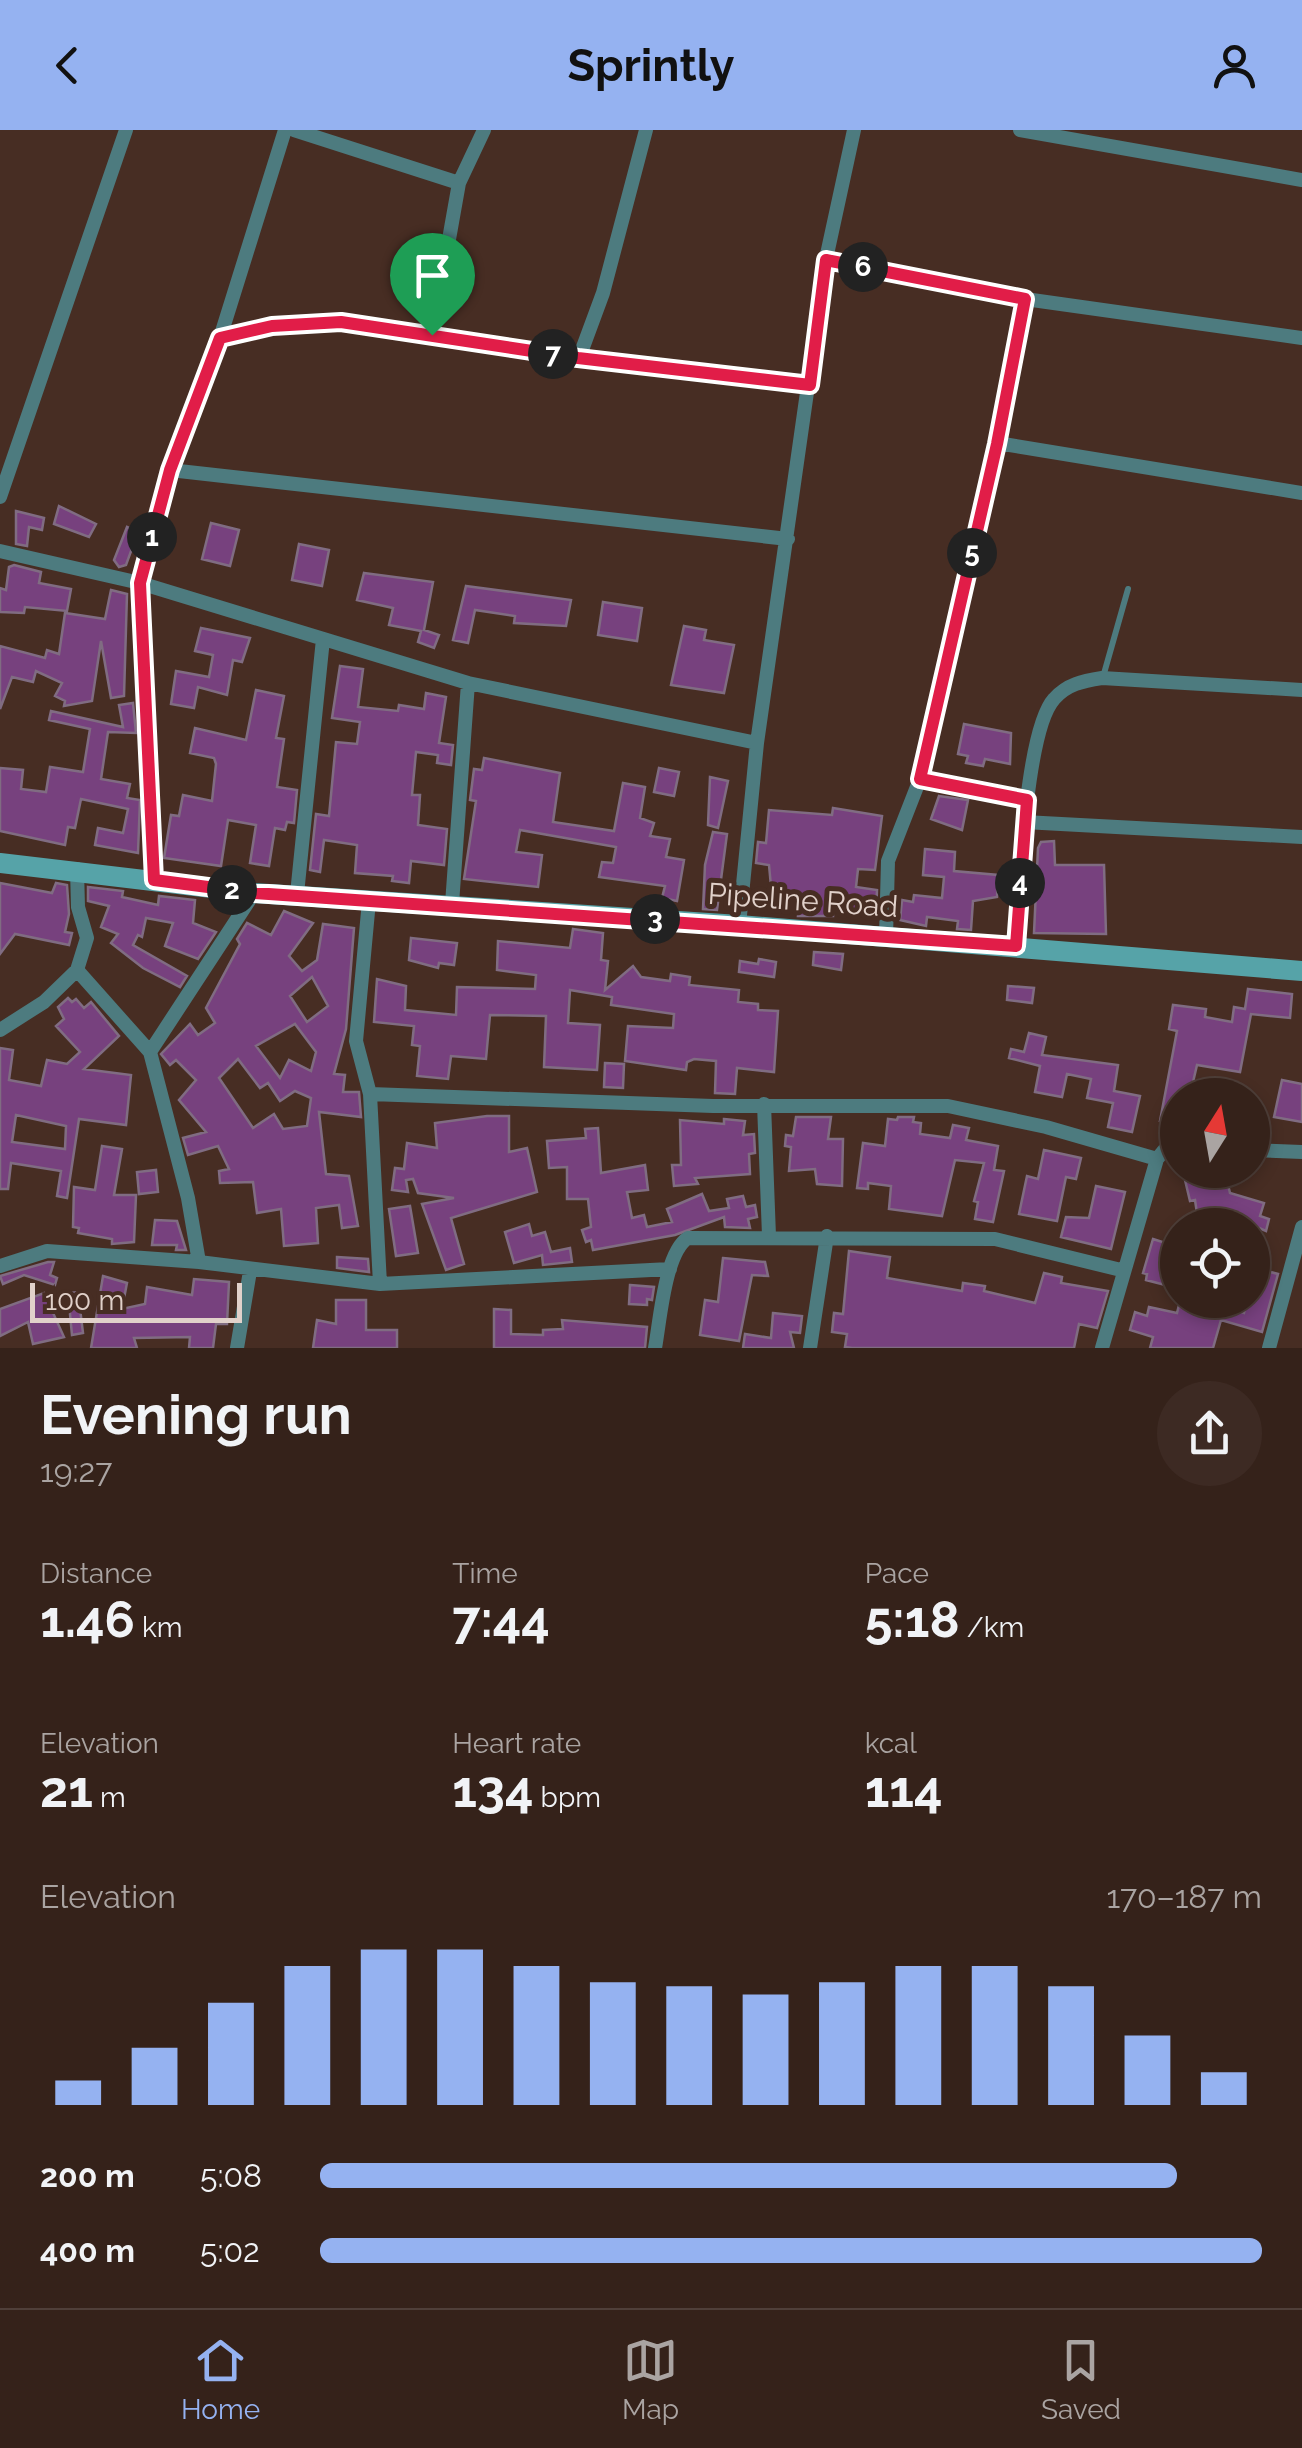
<!DOCTYPE html>
<html lang="en">
<head>
<meta charset="utf-8">
<style>
	:root { --surface:#35221a; --page:#3d2a23; --text:#f1f3f6; --muted:#aaa4a2; --line:#4f3f39; --accent:#95b2f1 }
	body { margin:0; font-family:Raleway,sans-serif; background:var(--page); color:var(--text); height:100vh; display:flex; flex-direction:column; font-size:38px; white-space:nowrap }
	* { box-sizing:border-box; margin:0 }
	p { font-size:32px; color:var(--muted) }
	.icon { flex:none; width:55px; height:55px; fill:none; stroke:currentColor; stroke-width:2; stroke-linecap:round; stroke-linejoin:round }
	.map { position:relative; height:1218px; overflow:hidden }
	.side { display:flex; flex-direction:column; background:var(--surface); flex:1 }
	.side>* { flex:none }
	.needle { width:65px; rotate:11deg }
	.buttons { position:absolute; left:1160px; top:948px; display:grid; gap:20px }
	.buttons a { display:grid; place-items:center; width:110px; height:110px; border-radius:50%; background:var(--surface); box-shadow:0 5px 15px #0003,0 0 0 2px var(--line); font-size:50px }
	.scale { position:absolute; left:30px; bottom:25px; width:212px; box-sizing:border-box; padding-left:10px; border:5px solid #e1d1ca; border-top:0; font-size:28px; line-height:35px; white-space:nowrap; color:#e1d1ca; -webkit-text-stroke:8px #472d23; paint-order:stroke }
	.pin { position:absolute; display:grid; place-items:center; width:85px; height:85px; color:#fff; margin:-102px -42px; border-radius:50% 50% 50% 0; rotate:-45deg; box-shadow:0 0 10px #0007 }
	.pin .icon { rotate:45deg }
	.km { position:absolute; width:50px; height:50px; margin:-25px; border-radius:50%; background:#222; color:#fff; font-size:28px; line-height:50px; text-align:center }
	.round { display:grid; place-items:center; flex:none; width:105px; height:105px; border-radius:52px; background:var(--page) }
	.summary { display:flex; align-items:center; justify-content:space-between; height:170px; padding:0 40px }
	h1 { font-size:55px; font-weight:700; line-height:75px }
	.stats { display:grid; grid-template-columns:repeat(3,1fr); gap:15px; height:170px; padding:10px 40px }
	.stats div { display:grid; align-content:center }
	.stats b { font-size:50px; font-weight:700 }
	.stats small { font-size:28px; font-weight:400 }
	.stats p { font-size:28px }
	.chart { height:280px; padding:20px 40px }
	.chart p { display:flex; justify-content:space-between }
	.chart svg { width:100%; height:180px; margin-top:10px; stroke:var(--accent); stroke-width:6 }
	ul { padding:0 40px; list-style:none; font-size:32px }
	li { display:grid; grid-template-columns:160px 120px 1fr; align-items:center; height:75px }
	li i { height:25px; border-radius:12px; background:var(--accent) }
	header { display:flex; justify-content:space-between; align-items:center; height:130px; padding:0 40px; background:var(--accent); color:#111; font-size:45px; font-weight:700 }
	.menu { display:flex; justify-content:space-around; align-items:center; height:140px; border-top:2px solid var(--line); background:var(--surface); font-size:28px; color:var(--muted) }
	.menu a { display:grid; justify-items:center; gap:5px }
	.menu .active { color:var(--accent) }
	.map>svg:first-child { display:block }
	.building { fill:#77417e; stroke:#806c82; stroke-width:2.5; fill-rule:evenodd }
	.lines { fill:none; stroke-linecap:round; stroke-linejoin:round }
	.lane { stroke:#4d7b7f; stroke-width:6 }
	.street { stroke:#4d7b7f; stroke-width:14 }
	.secondary { stroke:#56a3a8; stroke-width:20 }
	.route-casing { stroke:#fff; stroke-width:20 }
	.route { stroke:#e11d48; stroke-width:12 }
	.labels { text-anchor:middle; dominant-baseline:central; stroke-width:10; stroke-linejoin:round; paint-order:stroke }
	.street-label { font-size:30px; fill:#e1d1ca; stroke:#472d23 }
</style>
</head>
<body>
<header><svg class="icon" aria-label="back" viewBox="0 0 24 24"><path d="M15 5l-7 7 7 7"/></svg>Sprintly<svg class="icon" aria-label="person" viewBox="0 0 24 24"><circle cx="12" cy="8" r="4"/><path d="M4 21q1-7 8-7t8 7"/></svg></header>
<div class="map">
<svg width="1302" height="1218" viewBox="0 0 1302 1218">
	<rect width="100%" height="100%" fill="#472d23"/>
	<path class="building" d="M59,376l37,18 -7,13 -35,-13z
		M16,381l28,7 -2,12 -13,-3 -2,19 -11,-2z
		M211,393l28,7 -9,36 -28,-7z
		M127,397l11,5 -12,33 -7,2 -5,-7z
		M299,414l30,6 -7,36 -30,-6z
		M14,435l27,7 -2,11 32,6 -4,22 -42,-4 -1,6 -24,-1v-24l6,2 3,-23z
		M364,443l69,9 -9,48 15,5 -5,13 -16,-6 3,-11 -32,-6 4,-17 -36,-8z
		M466,456l105,14 -5,26 -52,-3 1,-7 -40,-6 -7,33 -15,-3z
		M111,460l16,4 -3,102 -13,2 -10,-57 -9,60 -28,5 1,-5 -10,-5 7,-13 -26,-12 -3,11 -21,-5 -12,32v-63l45,12 2,-8 12,4 6,-41 40,6z
		M603,472l39,6 -5,33 -39,-6z
		M684,496l22,4 -2,10 30,5 -10,48 -53,-8z
		M201,498l49,10 -8,24 -9,-2 -6,35 -29,-8 -4,21 -23,-4 5,-33 33,6 4,-22 -18,-4z
		M340,536l23,3 -5,38 40,4 1,-6 25,4 2,-16 20,4 -7,46 14,2 -2,20 -14,-2 1,-8 -22,-3 -4,43h8l-2,30 29,4 -3,36 -33,-4 -2,22 -17,-2 1,-5 -38,-3 2,-28 -33,-5 -4,32 -10,-2 6,-56 13,2 7,-74 21,2 3,-22 -28,-4z
		M256,560l28,6 -8,42 8,1 -7,48 20,3 -3,33 -7,-1 -2,8 -10,-2 -6,38 -19,-3 6,-38 -28,-5 -7,46 -57,-8 7,-43 8,1 4,-21 29,6 4,-37 -2,-6 -24,-5 5,-25 51,12z
		M133,573l3,30 -28,-1 -7,47 29,5 -3,14 13,2 -2,53 -43,-8 3,-17 25,5 5,-24 -47,-10 -6,29 -7,-1 -3,18 -65,-14v-63l23,2 -2,19 25,3 4,-25 33,5 7,-43 -41,-9 2,-9 72,16 -4,-22z
		M964,594l47,9 -1,31 -25,-5 -2,7 -17,-3 2,-7 -10,-2z
		M484,628l76,15 -7,49 61,9 9,-48 22,4 -5,31 14,5 -4,13 20,3 -4,18 18,3 -7,41 -15,-3 3,-12 -66,-9 3,-15 11,1 3,-16 -96,-17 -4,22 26,3 -4,32 -74,-8 12,-78 -6,-1 4,-31 8,1z
		M659,638l20,4 -5,24 -20,-4z
		M710,647l18,4 -10,47 -10,-3z
		M939,666l29,4 -6,30 -31,-11z
		M833,678l49,8 -7,54 -17,-1 -2,18 21,3 -1,25 -43,-5v6h-35l2,-18 -28,-1 -3,-32 -13,-2 2,-21 8,1 3,-33 63,5z
		M713,702l14,2 -10,76 -14,-1 2,-44z
		M1054,711l1,24h49l2,69 -72,-1 4,-85 3,-6z
		M925,719l30,3 -1,19 44,4 -1,22 -24,4 -2,29 -14,-1 1,-8 -31,-4 -1,9 -26,-6 2,-20 11,2 1,-7 28,3 2,-21 -21,-2z
		M0,753l52,10 4,-10 11,2 2,29 -4,18 7,1 -3,12 -54,-11 -15,20z
		M88,757l35,4 -1,6 36,8 1,-9 36,4 -2,23 23,9 -18,27 -33,-13 8,-23 -27,-5 -4,19 -4,-2 -5,10 54,31 -7,11 -37,-19 -32,-25 7,-9 -17,-7 8,-21 -21,-5z
		M284,781l29,12 -24,33 13,15 15,-11 6,-36 31,4 -8,101 -12,45 11,1 -2,17h16l2,25 -42,-5 7,62 23,2 9,50 -16,2 -3,-23 -23,3 2,35 -34,3 -3,-37 -24,4 -4,-31 -33,1 -1,-12 10,-2 -11,-23 -30,9 -5,-17 23,-6 -27,-32 17,-20 -20,-20 -6,5 -9,-11 29,-30 8,11 17,-12 -9,-15 34,-64 -3,-5 10,-16 24,12zM312,847l16,29 -21,16 -17,-26zM295,894l21,28 -5,19 -22,-11 -9,18 -24,-32zM238,929l22,29 8,-5 12,18 15,-10 16,7 -4,28 -24,3 -9,-15 -21,14 -34,-50z
		M573,799l30,4 -2,27 7,1 -3,29 28,-24 8,11 29,4 1,-7 19,3 -1,8 50,5 -1,12 20,2v6l20,1 -4,61 -37,-4 -2,26 -20,-1 1,-32 -22,-2 -7,3 -1,8 -61,-9 3,-35 45,2 1,-14 -63,-9 1,-8 -42,-7 -2,33 32,2 -3,45 -53,-3 2,-51 -56,-1 -4,44 -35,-3 -3,23 -31,-3 3,-30 -8,-1 2,-19 -40,-4 3,-43 29,7 -1,24 51,5 1,-28 78,2 1,-14 -39,-5 1,-29 72,7z
		M411,808l46,5 -3,22 -15,-2 -1,5 -29,-8z
		M814,822l29,2 -2,16 -28,-5z
		M759,829l17,3 -2,15 -35,-5 1,-11 18,3z
		M1008,856l26,2 -2,15 -25,-3z
		M1248,859l44,5 -2,24 -39,-4 -11,58 -43,-7 -7,30h-12v30l-18,-4 17,-90 -8,-2 4,-24 33,4 -1,8 27,5 2,-15 11,2z
		M68,868l4,4 4,-3 8,9 7,-6 28,34 -35,33 47,6 -5,50 -47,-6 -12,79 -10,-2 4,-25 -50,-8 -3,26h-8v-141l13,2 -4,30 32,6 6,-26 20,4 13,-12 -24,-26 8,-7 -6,-12zM16,985l50,11 -1,23 -53,-7z
		M1029,903l17,4 -4,18 76,10 -4,26 26,5 -8,36 -24,-5 5,-24 -26,-5 4,-19 -24,-5 -5,23 -27,-5 5,-26 -31,-8 2,-9 13,3z
		M605,933l19,1 -1,24 -19,-1z
		M1282,950l20,4v38l-28,-5z
		M487,986h22v36l18,-4 10,44 -86,26 13,46 -18,6 -24,-66 32,-6 -36,-5 -5,-14 -7,1 2,12 -16,-2 3,-22 9,1 3,-26 30,5 -2,-25z
		M796,987h35l-3,22h15l-1,47 -25,-2 -2,-15 -26,2 2,-24 -6,-1 1,-11 7,1z
		M898,987h16l-1,5 8,1 -1,11 30,4 3,-13 16,3 -3,12 32,6 -4,24 10,1 -11,51 -18,-3 3,-17 -4,-1 10,-38 -29,-3 -13,56 -53,-7 2,-23 -23,-3v6l-11,-1 6,-45 22,3 3,-27 9,1z
		M724,989l21,2 -2,14 11,-1 1,19 -6,1 1,20 -55,4 3,6 -24,2 -2,-21h9l-1,-45 44,4z
		M598,998l3,45 44,-8 3,25 -21,2 5,26 12,-3 3,12 25,-5 -5,-13 35,-15 7,17 20,-3 -2,-9 16,-3 3,11 9,-2 2,12 -9,2 2,9 -25,-1 -1,-10 -49,18 -82,15 -2,-10 -5,2 -4,-12 9,-3 -3,-28h-21v-32l-18,1 -2,-27 39,-3 -1,-9z
		M102,1016l20,3 -8,46h22l-2,47 -22,2v-5l-34,-6 1,-5 -6,-1 1,-40 21,3z
		M1044,1020l37,8 -5,21 -10,-2 -9,44 -38,-7 8,-38 11,3z
		M156,1040l2,22 -19,2 -2,-22z
		M1205,1040l20,2 5,21 34,10 -4,13 9,3 -3,12 -14,-6 -54,-5 -3,-20 -5,1 -5,-21z
		M1096,1056l29,6 -14,57 -50,-12 5,-20 23,1z
		M410,1076l8,47 -22,3 -7,-47z
		M155,1090l22,1 9,29h-10l1,-5h-25z
		M529,1094l3,12 13,-4 6,20 19,-4 2,14 -29,3 -1,-10 -28,8 -9,-31z
		M1153,1109l22,7 -5,14 8,2v9l-5,16 -27,-7 1,-6 -4,-1z
		M849,1121l41,6 -3,21 75,13 1,-8 22,3 -1,5 51,12 9,-30 18,4 -1,6 47,8 -11,37 -18,-4 -5,24h-222l-7,-1 2,-13 -15,-2 2,-19 9,1z
		M337,1127l31,2 1,13 -32,-4z
		M723,1128l42,4 3,14 -16,-1 -13,66 -39,-6 5,-35 13,2z
		M48,1132h6l-4,13 7,3 -2,7 -31,-10 -21,9 -3,-8z
		M1252,1137l26,7 -16,58 -41,-12 -8,28h-63l3,-11 -23,-7 5,-18 12,4 2,-9 28,6 3,-12 14,3 1,-4h28l-2,6 23,7 3,-13h5z
		M103,1146l24,7 -5,26 23,-5 2,-17 45,8 2,-16 35,3 -2,42h-11l-3,24h-24l1,-11 -56,1 3,10h-46z
		M630,1155l24,2 -2,13 -5,-1v6l-18,-1z
		M78,1162l5,41 -11,2 -4,-42z
		M44,1163l20,44 -31,7 -5,-22 -28,14v-27z
		M336,1170h30v30h31v18h-84l4,-28 19,4z
		M494,1179l17,1v24l32,1v-5l20,-1 -1,-9 85,7 -2,21h-151z
		M773,1183l29,3 -2,17 -10,-1 4,16h-51l2,-14 26,4z"/>
	<g class="lines">
		<path class="lane" d="M1103,547l25,-88"/>
		<path class="street" d="M294,0l165,53
			M1020,0l282,50
			M826,129l199,40 277,39
			M432,205l27,-152 25,-53
			M220,208l53,-12 68,-3 238,35 231,27
			M579,228l24,-65 43,-163
			M997,313l305,50
			M170,340l618,69
			M0,367l126,-367
			M0,421l140,32 328,100
			M920,649l107,22
			M1024,692l278,15
			M154,750l-14,-297 30,-113 50,-132 65,-208
			M254,763l-104,159 38,146 11,64 181,22 290,-15
			M297,764l26,-255
			M369,771l-13,140 14,53 10,190
			M452,774l16,-221 289,60
			M739,795l18,-182 69,-484 28,-129
			M886,807l2,-76 32,-82 77,-336 28,-144
			M1016,816c3,-49 9,-215 38,-247 13,-15 29,-18 48,-21l200,12
			M77,840l73,82
			M0,900l44,-28 33,-32 10,-32 -9,-31 -1,-38
			M370,964l343,12h235l98,21 111,32
			M764,974l5,132
			M1252,1020l50,2
			M0,1136l47,-15 152,11
			M237,1218l13,-77
			M655,1218c5,-27 10,-96 33,-110l307,1 126,31
			M810,1218l17,-112
			M1102,1218l55,-189 9,-11 12,-2
			M1269,1218l33,-121"/>
		<path class="secondary" d="M0,733l254,30 485,32 563,46"/>
	</g>
	<g class="lines">
		<g class="route-casing">
			<path id="route" d="M826,130l199,39 -28,145 -77,335 107,21 -11,146 -762,-53 -100,-13 -14,-297 30,-113 50,-132 52,-12 69,-4 237,36 232,27z"/>
		</g>
		<use href="#route" class="route"/>
	</g>
	<g class="labels">
		<g class="street-label">
			<text transform="translate(803 770) rotate(4)">Pipeline Road</text>
		</g>
	</g>
</svg>
<div class="buttons">
<a><svg class="needle" viewBox="-14 -14 28 28"><path d="M0-13l5 13h-10z" fill="#e53935"/><path d="M0 13l5-13h-10z" fill="#aaa4a2"/></svg></a>
<a><svg class="icon" aria-label="locate" viewBox="0 0 24 24"><circle cx="12" cy="12" r="6"/><path d="M12 2v4M12 18v4M2 12h4M18 12h4"/></svg></a>
</div>
<div class="scale">100 m</div>
<div class="pin" style="left:432px;top:205px;background:#1e9e55"><svg class="icon" aria-label="arrive" viewBox="0 0 24 24"><path d="M6 21V4h12l-3 4 3 4H6"/></svg></div>
<b class="km" style="left:152px;top:407px">1</b>
<b class="km" style="left:232px;top:760px">2</b>
<b class="km" style="left:655px;top:789px">3</b>
<b class="km" style="left:1020px;top:753px">4</b>
<b class="km" style="left:972px;top:423px">5</b>
<b class="km" style="left:863px;top:137px">6</b>
<b class="km" style="left:553px;top:224px">7</b>
</div>
<section class="side">
<div class="summary"><div><h1>Evening run</h1><p>19:27</p></div><a class="round"><svg class="icon" aria-label="share" viewBox="0 0 24 24"><path d="M12 15V3M7 8l5-5 5 5M5 13v7h14v-7"/></svg></a></div>
<div class="stats">
<div><p>Distance</p><b>1.46<small> km</small></b></div>
<div><p>Time</p><b>7:44</b></div>
<div><p>Pace</p><b>5:18<small> /km</small></b></div>
</div>
<div class="stats">
<div><p>Elevation</p><b>21<small> m</small></b></div>
<div><p>Heart rate</p><b>134<small> bpm</small></b></div>
<div><p>kcal</p><b>114</b></div>
</div>
<div class="chart"><p><span>Elevation</span>170–187 m</p>
<svg viewBox="0 0 160 44" preserveAspectRatio="none"><path d="M5 44V38M15 44V30M25 44V19M35 44V10M45 44V6M55 44V6M65 44V10M75 44V14M85 44V15M95 44V17M105 44V14M115 44V10M125 44V10M135 44V15M145 44V27M155 44V36"/></svg>
</div>
<ul>
<li><b>200 m</b>5:08<i style="width:91%"></i></li>
<li><b>400 m</b>5:02<i style="width:100%"></i></li>
</ul>
</section>
<nav class="menu">
<a class="active"><svg class="icon" aria-label="home" viewBox="0 0 24 24"><path d="M3 11l9-7 9 7M6 9v11h12V9"/></svg>Home</a>
<a><svg class="icon" aria-label="map" viewBox="0 0 24 24"><path d="M3 6l6-2 6 2 6-2v14l-6 2-6-2-6 2zM9 4v14M15 6v14"/></svg>Map</a>
<a><svg class="icon" aria-label="saved" viewBox="0 0 24 24"><path d="M7 4h10v16l-5-4-5 4z"/></svg>Saved</a>
</nav>
</body>
</html>
